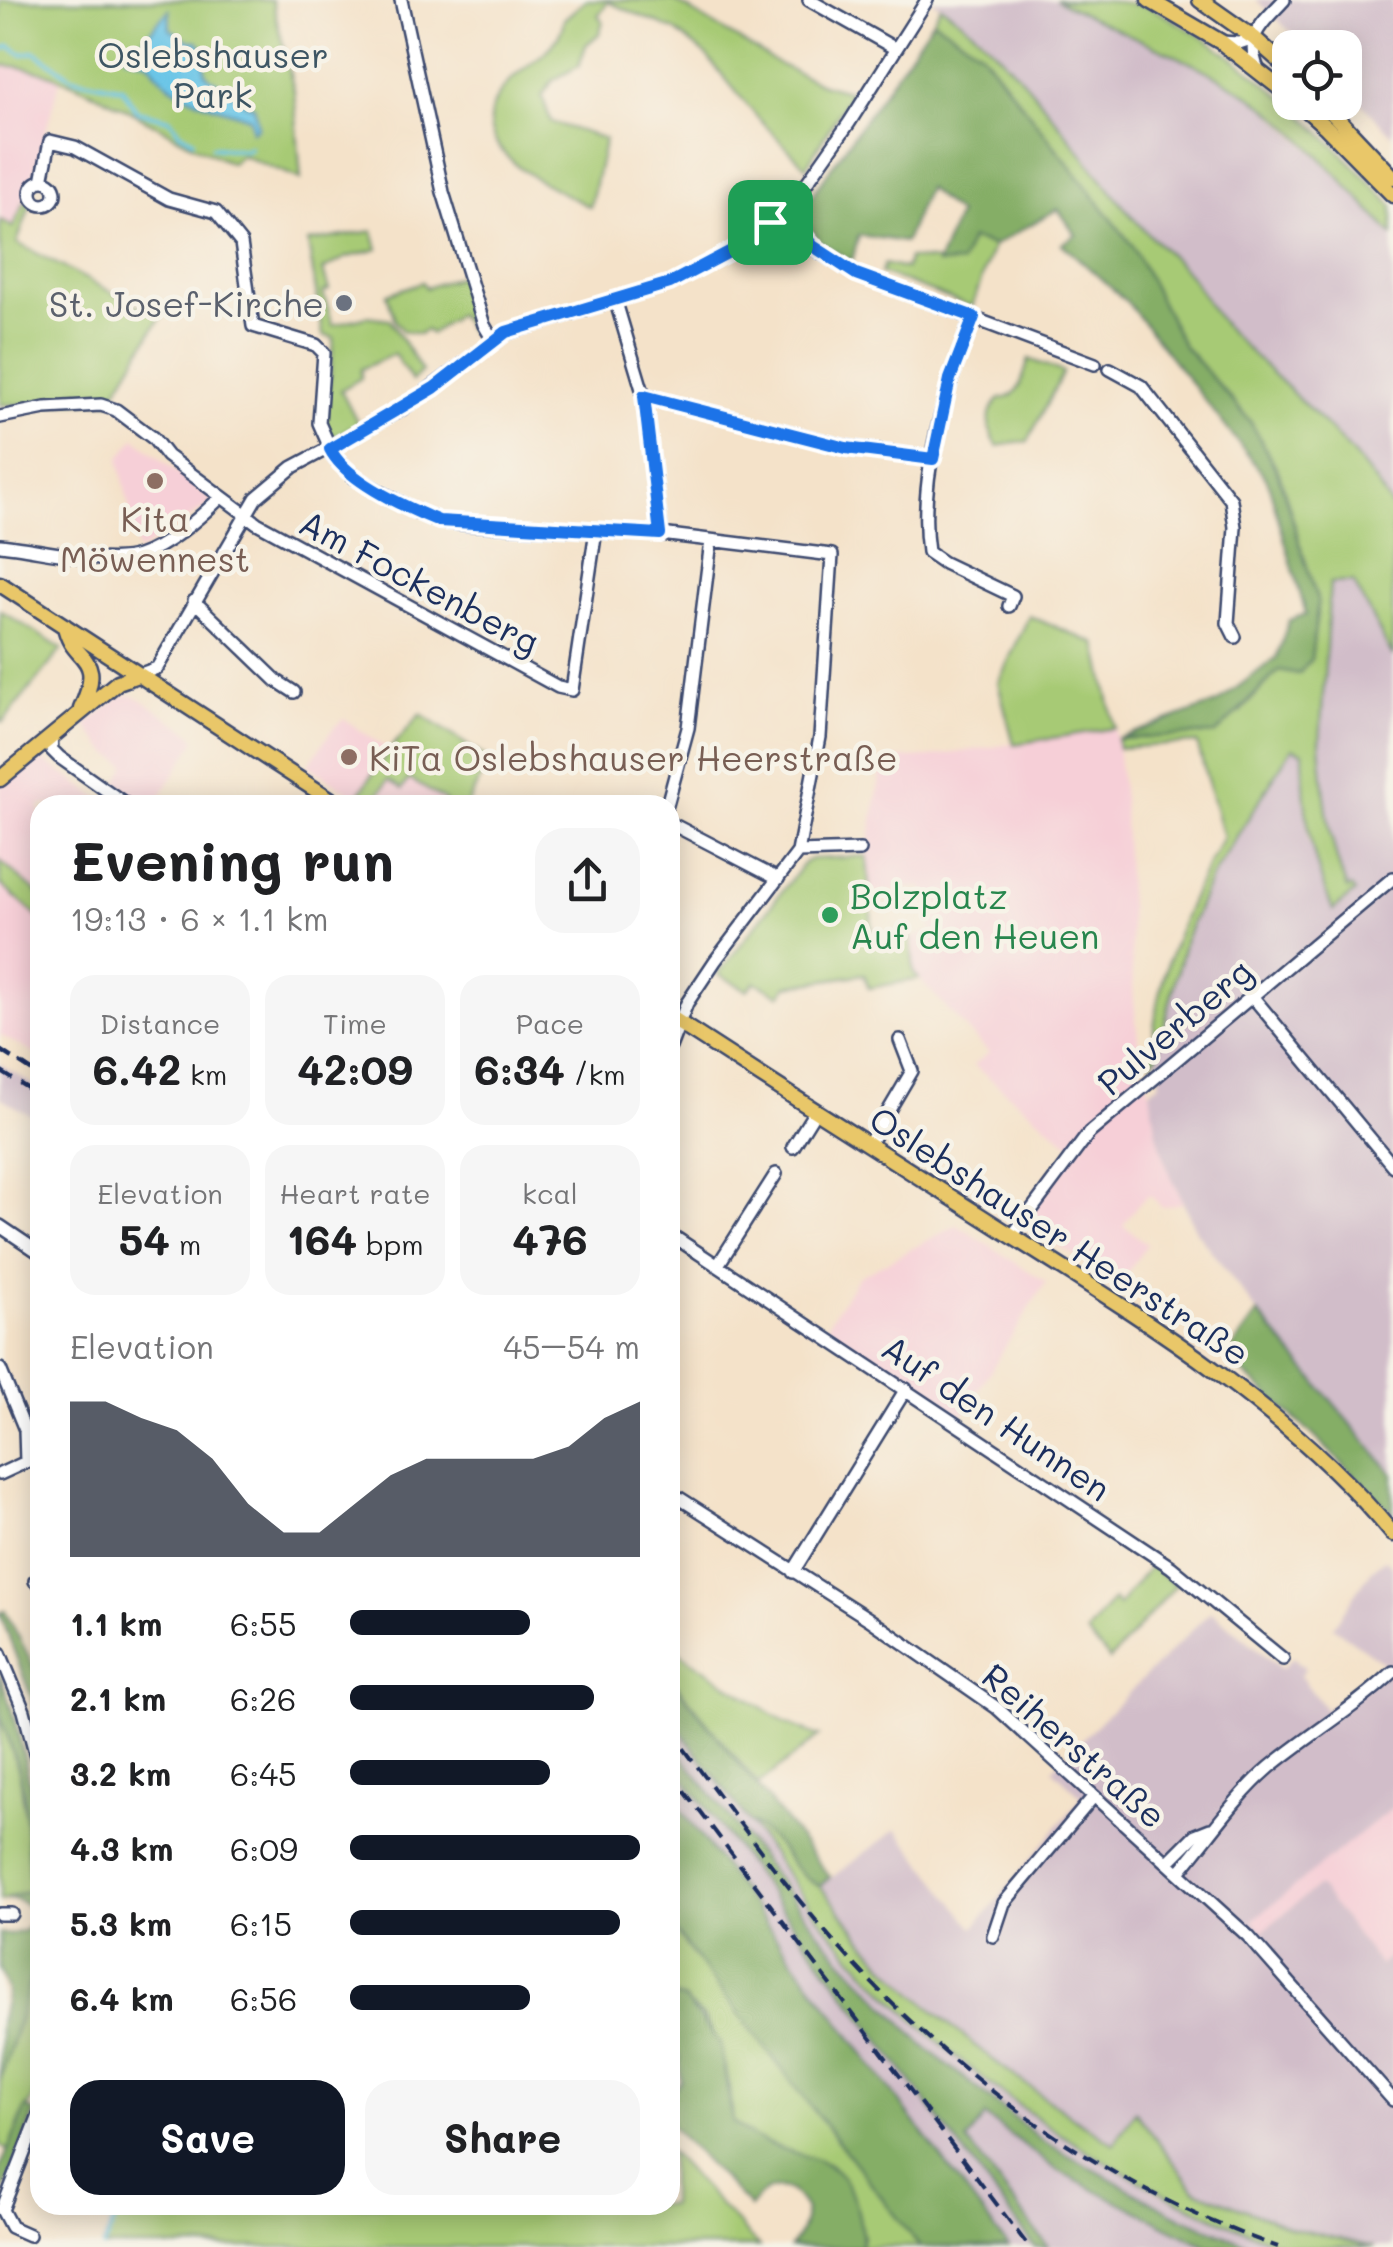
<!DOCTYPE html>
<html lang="en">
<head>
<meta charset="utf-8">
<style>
	:root { --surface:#fff; --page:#f6f6f6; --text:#202124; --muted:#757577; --accent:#111827 }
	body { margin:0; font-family:Mali,sans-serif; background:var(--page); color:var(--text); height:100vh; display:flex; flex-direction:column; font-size:38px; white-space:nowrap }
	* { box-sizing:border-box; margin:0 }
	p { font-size:32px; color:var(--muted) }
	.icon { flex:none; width:55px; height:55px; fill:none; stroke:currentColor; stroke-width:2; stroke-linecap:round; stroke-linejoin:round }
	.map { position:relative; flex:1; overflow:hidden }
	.side { position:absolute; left:30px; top:795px; width:650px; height:1420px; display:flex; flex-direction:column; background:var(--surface); border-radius:30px; box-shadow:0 5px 25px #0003 }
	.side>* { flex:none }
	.controls { position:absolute; left:1272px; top:30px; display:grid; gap:20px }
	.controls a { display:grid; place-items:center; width:90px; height:90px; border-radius:20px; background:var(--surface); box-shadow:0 5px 25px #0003; font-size:50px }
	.pin { position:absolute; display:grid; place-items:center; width:85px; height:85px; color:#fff; margin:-42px; border-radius:20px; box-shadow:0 5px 15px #0006 }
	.round { display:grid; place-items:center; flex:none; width:105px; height:105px; border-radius:30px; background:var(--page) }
	.headline { display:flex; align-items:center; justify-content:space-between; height:170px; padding:0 40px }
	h1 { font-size:55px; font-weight:800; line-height:75px }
	.metrics { display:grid; grid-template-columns:repeat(3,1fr); gap:15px; height:170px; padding:10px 40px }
	.metrics div { display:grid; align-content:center; border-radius:25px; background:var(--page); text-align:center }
	.metrics b { font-size:42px; font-weight:800 }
	.metrics small { font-size:28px; font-weight:400 }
	.metrics p { font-size:28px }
	.chart { height:280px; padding:20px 40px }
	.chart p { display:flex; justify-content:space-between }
	.chart svg { width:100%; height:180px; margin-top:10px; fill:var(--accent); opacity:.7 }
	.action { display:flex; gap:20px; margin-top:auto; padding:20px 40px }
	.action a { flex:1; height:115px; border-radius:30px; background:var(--accent); color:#fff; font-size:40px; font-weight:800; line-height:115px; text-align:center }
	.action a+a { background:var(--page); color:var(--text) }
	ul { padding:0 40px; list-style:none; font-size:32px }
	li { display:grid; grid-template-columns:160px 120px 1fr; align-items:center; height:75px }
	li i { height:25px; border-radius:12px; background:var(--accent) }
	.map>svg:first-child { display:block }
	.built { fill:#f6cfd7 }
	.industrial { fill:#d1bdc9 }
	.green { fill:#a7ca74; stroke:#617c69; stroke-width:2.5 }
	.forest { fill:#85ae66; stroke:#506e62; stroke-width:2.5 }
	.water { fill:#69c5e7; stroke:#427aa2; stroke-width:2.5 }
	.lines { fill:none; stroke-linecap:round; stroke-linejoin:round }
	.stream { stroke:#69c5e7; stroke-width:4 }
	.minor-casing { stroke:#3c4a6e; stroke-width:16 }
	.major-casing { stroke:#3c4a6e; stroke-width:19 }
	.minor { stroke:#fff; stroke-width:11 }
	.major { stroke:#e9c769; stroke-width:14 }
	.rail { stroke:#1b2f5e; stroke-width:4; stroke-dasharray:15 8; stroke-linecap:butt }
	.route-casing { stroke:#fff; stroke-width:20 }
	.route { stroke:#1a73e8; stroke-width:12 }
	.worship-dot { fill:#6b7280; stroke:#f7f3e8; stroke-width:4 }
	.education-dot { fill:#8d6e63; stroke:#f7f3e8; stroke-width:4 }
	.leisure-dot { fill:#2e9e5b; stroke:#f7f3e8; stroke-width:4 }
	.labels { text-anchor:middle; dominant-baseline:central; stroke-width:9; stroke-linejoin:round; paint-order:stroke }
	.park-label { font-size:35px; fill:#3e5664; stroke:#f7f3e8 }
	.worship-label { font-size:35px; fill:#5b616d; stroke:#f7f3e8; text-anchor:end }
	.education-label { font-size:35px; fill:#785e54; stroke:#f7f3e8 }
	.street-label { font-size:35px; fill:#1b2f5e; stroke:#f7f3e8 }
	.leisure-label { font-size:35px; fill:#27864d; stroke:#f7f3e8; text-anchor:start }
</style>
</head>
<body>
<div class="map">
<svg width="1393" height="2247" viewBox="0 0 1393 2247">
	<rect width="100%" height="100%" fill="#f7f3e8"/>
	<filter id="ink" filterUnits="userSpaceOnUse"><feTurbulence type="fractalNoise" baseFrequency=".01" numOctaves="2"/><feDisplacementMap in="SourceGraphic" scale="20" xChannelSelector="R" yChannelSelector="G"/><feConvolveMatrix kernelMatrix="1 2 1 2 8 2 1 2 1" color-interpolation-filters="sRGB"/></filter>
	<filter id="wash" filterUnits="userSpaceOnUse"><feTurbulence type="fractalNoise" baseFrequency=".0048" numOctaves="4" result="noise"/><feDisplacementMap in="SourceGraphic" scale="40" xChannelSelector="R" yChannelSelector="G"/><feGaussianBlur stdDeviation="2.25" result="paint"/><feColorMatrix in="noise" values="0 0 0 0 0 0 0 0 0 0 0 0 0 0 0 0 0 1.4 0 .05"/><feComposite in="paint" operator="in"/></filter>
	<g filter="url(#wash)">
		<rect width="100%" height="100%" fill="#f4e2c9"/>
		<path class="built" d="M11,65l50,12 -28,100 -20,51 -13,-8v-154z
			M135,438l78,64 -75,50 -19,-93z
			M130,695l9,3 52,35 5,7 -41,65h-14l-26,-17 11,-23 -19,-13 -22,-27 36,-29z
			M344,719l45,31 -32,47 -49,-32 26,-38z
			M1115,728l8,70 11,203 7,69 9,21 7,42 10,34 16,36 -21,4 -13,-13 -13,13 -13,18 24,19 -27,40 -100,-62 55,-74 -102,-83 16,-12 -75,-80 -3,-35 21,-7 -9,-44 -54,6 -2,-37 16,-97 45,-2z
			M37,752l7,9 66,44h-70v90l-40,-34v-80z
			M408,778l38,23 -2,4h-72l16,-25z
			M0,884l40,35v138l-40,-22z
			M957,1225l89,57 -84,134 -136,-90 32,-49z
			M1393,1807v147l-13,11 -62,-79 -55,45 -11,-11z"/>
		<path class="industrial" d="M932,0h124l165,78 38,24 56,52 78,81v275l-8,-15 -51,-60 -109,-108 -37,-53 -52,-53 -103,-130 -50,-54z
			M1256,0h137v136l-48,-50v-38l-38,-1z
			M1330,582h23l40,75v817l-135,-161 -62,-82 -29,-64 -10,-34 -7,-42 10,-8 -3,-27 6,-34 22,-82 24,-59 83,-133 11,3v45l5,42 25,72 22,-18 -8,-2 -13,-35 -7,-35 -7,-77z
			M0,1064l40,25v32l-40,-24z
			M1385,1559l8,8v240l-140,113 10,11 55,-45 62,79 13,-11v293h-19l-82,-19 -97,-38 -59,-78 -22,33 -74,-49 -40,-27 -113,-102 -67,-81 77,-57 77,99 108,-131 -30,-28 159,-158 71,58 11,-12 12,11 -5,8 26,34 41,-31 16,-17 -50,-35 38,-56z
			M670,1717l150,202 50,56 89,84 110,82 87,51 82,36 55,19h-38l-12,-4 -69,-29 -52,-28 -79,-45 -118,-94 -70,-73 -75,-88 -110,-145z
			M670,1760l269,360 96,127h-27l-63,-83 -275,-369z
			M985,2116l72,54 153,77h-162l-81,-106z"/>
		<path class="green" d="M0,0h272l22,91 7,88 -60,-24 -10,8c-61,-25 -171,-102 -231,-97z
			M586,0h87l107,65 42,19 29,8 -45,75 -49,-50 -52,-63 -31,-24 -66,-28 -10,14 5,6 -4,12 -13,11 -7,21 -26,14 -11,16 9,26 54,17 -15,68c-52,-27 -146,-65 -74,-132 20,-18 44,-26 48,-56z
			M1056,0c29,0 65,0 92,7 12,4 23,12 34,18 81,46 148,114 211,181v29c-41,-42 -89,-102 -137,-135 -62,-42 -134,-65 -200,-100z
			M941,6c82,55 131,141 194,214 16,19 37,35 53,54 15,18 24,40 40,56 50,53 132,117 165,180v147l-40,-75 -23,1 -10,160c4,51 8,98 27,146l4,-2 4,5 -22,18c-23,-52 -30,-102 -30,-158l-11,-4 -83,133 -24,59 -28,116 -6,6c3,-81 33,-156 72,-225l-26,-94 -79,5 -1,-9 45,-4 78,-23 39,-42 20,4 12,-15 7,-56 -39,-130 -29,-52 -67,-76 -52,-101 -150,-192 -48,-32z
			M25,201l6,2 -14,40 129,67 13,-7 7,5 -56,93 -110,4v-185l13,7z
			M373,231l5,18 -33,9 -22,12 6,20 -6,2 10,33 34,-9 22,3 33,52 -10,10 -18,-27 -33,15v9l-20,12 17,33 -26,15 -10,-20h4l8,-80 -11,-3 -15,-93z
			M971,239l22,7 -21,61 -91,-34 3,-9 22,5 2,-11 53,5z
			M460,276l15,55 -4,2 -13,-19 -27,20 -5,-4 -7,4 -16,-3 -8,-10 -8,-27 35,-12 4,6z
			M1029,359l34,13 -35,69 -30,5c-11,-13 -13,-35 2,-47 21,-1 23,-23 29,-40z
			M0,610l62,39 -59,73 -3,-2z
			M1029,616l68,28 18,84 -101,16 -16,-61z
			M421,714l68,46 -22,45h-23l2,-4 -37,-22 -7,10 -14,-9 -16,25 -15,-8 32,-47z
			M867,856l6,85 38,-3 3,35 5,6 -50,9 -5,-14 -77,12 -6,9 -26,-13 -8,8 -29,-16 86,-111 7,-4z
			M0,861l40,34v24l-40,-35z
			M1150,1566l26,19 -66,75 -24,-27 27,-33 5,6z
			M676,1650l110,73 33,13 -61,49 -88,-108v-21z
			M0,1715l20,58 8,66 2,52 -30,10z
			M749,1822c33,16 40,52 71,64 23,27 44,57 69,83 68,68 144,123 225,175l21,-33 60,79 97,38 82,19h-81l-12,-3c-180,-66 -337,-175 -460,-324 -25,-31 -48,-65 -72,-98z
			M670,1925l219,279 31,43h-59l2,-11 -32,-71 -76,-25 -22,-18c-4,-46 -11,-110 -63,-127z
			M38,1927l2,153 -32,71 -8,-6v-65l30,-98z
			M670,2152l89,95h-657l20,-42h548z"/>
		<path class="forest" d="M933,20l48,32 150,192 52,101 67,76 28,52 40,130 -7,56 -12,15 -20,-4 -63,64 -99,5 100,-36 60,-46 12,-37 17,-6 -39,-135 -140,-177 -65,-58 14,-9 -18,-26 -65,37 -22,-7 -10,24 -24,1 21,-50 -31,-26 -22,54 -46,-7 -7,26 -31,-18 -21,-30z
			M1258,1313l135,161v40l-81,-80 -86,-77z
			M5,1611l35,67v43l-40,-108z
			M0,1674c34,98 54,207 29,310 -8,33 -19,65 -29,96v-55l7,-34 -7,-23v-35l9,2 17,-5 4,-8 -1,-15 -11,-7 -12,-1 24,-9 -6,-92 -4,-25 -20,-58z
			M670,1677l160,200 -10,9c-30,-12 -38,-48 -71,-64l-79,-105z
			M670,1741l158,203 97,103 118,94 131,73 81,33h-45l-16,-7 -137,-70 -72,-54 -18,25 81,106h-13l-365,-487z
			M670,1795l338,452h-88l-250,-322z
			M670,1995l15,5 35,43 13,79c33,28 57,26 93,42 25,10 39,59 35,83h-71c11,-11 13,-22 16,-37 -15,-28 -38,-29 -56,-3l-80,-82v-31l11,-14 -2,-23 -9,-11z
			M26,2107l9,5 -35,87v-30z"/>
		<path class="water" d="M169,10l1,19 19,12h8l14,16 -6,5c-2,19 8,16 20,25 11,9 14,17 29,19l4,21 -6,4 -2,-13c-39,-14 -78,-19 -101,-56l-23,-6 -1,-8 13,-3z"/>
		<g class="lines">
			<path class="stream" d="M0,50l10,-4 12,8 13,-2 38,26 49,10 15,23 33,8 9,13 14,8
				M212,147l33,3 5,-3
				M103,2247l19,-42"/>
		</g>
	</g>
	<g filter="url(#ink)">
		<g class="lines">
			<g class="minor-casing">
				<path id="minor" d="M401,0l42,192 41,133 9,15
					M809,0l87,49
					M1221,42l18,1 15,-5
					M1258,69c-14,-34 4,-45 26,-69
					M42,181l8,-40 25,6 94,52 47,13 25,31 12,83 63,19 8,8 -5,70 15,34 20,20 63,35 22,9 24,3 198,10
					M31 193a12 12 0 1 1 24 0a12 12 0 1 1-24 0Z
					M782,210l28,33
					M770,222l86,52 239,90
					M615,299l29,97 17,138 171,21 -12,182 -22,115 -83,109 -28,42 -17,44
					M973,317c-26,69 -56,161 -45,235l16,11 69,33 -4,10
					M1110,369l31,17 90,114 4,27 -7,96 7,14
					M644,396l202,51 87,12
					M0,417l45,-9 56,-3 15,5 37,28 14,18 90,67 301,164 14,3 24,-160
					M0,545c35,3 107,22 138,11 30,-10 60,-37 82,-58
					M194,601l83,80 17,11
					M138,675l19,-7 99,-170 37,-31 109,-58 104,-76 164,-50 61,-32 39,-29 36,-38 43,-61 78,-123
					M51,737l1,13 7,7 68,48
					M667,805l21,-77 23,-187
					M670,823l108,56
					M798,852l62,-2
					M1252,996l141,170
					M869,1144l43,-73 -12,-31
					M793,1147l23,-37
					M0,1226l40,27
					M670,1234l501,333 112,92
					M1012,1236l77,-103 304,-255
					M718,1265l58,-91
					M0,1369l25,61 1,32 -26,12
					M670,1492l199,127 128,89 251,228 145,164
					M793,1572l113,-183
					M35,1581h5
					M0,1653l24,58 16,60
					M1168,1862l27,-27 15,-6
					M1179,1872c30,-35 55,-74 91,-105 40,-33 85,-59 123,-95
					M0,1914h12
					M993,1936l11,-33 90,-107
					M29,2235l-18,-8 -9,-17 38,-98"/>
			</g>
			<g class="major-casing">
				<path id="major" d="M1149,0l72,42 69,54
					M1200,0l54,38 36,32
					M1298,102l28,25 67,68
					M1322,102l71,75
					M0,584l339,221
					M65,626c7,38 42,26 16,83
					M0,779l118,-97 20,-7
					M670,1017c111,72 222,143 334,214 138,87 283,175 389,303"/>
			</g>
			<use href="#minor" class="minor"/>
			<use href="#major" class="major"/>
			<path class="rail" d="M0,1050l40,26
				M0,1071l40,25
				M670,1730c56,74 111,152 173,222 120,133 265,236 435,295
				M670,1772l359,475"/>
		</g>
	</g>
	<g class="lines" filter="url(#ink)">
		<g class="route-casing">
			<path id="route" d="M782,210l31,36 43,28 118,43 -24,62 -17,80 -87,-11 -202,-52 16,138 -221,-13c-32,-13 -93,-40 -109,-72l104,-61 72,-56 164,-49 61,-32z"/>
		</g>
		<use href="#route" class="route"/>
	</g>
	<circle class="worship-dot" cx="344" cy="303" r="10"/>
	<g class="education-dot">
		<circle cx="155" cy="481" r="10"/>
		<circle cx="349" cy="757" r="10"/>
	</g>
	<circle class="leisure-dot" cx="830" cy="915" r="10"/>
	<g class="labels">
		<g class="park-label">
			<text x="213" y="54">Oslebshauser<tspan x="213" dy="40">Park</tspan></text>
		</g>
		<g class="worship-label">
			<text x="324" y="303">St. Josef-Kirche</text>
		</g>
		<g class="education-label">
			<text x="155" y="518">Kita<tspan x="155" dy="40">Möwennest</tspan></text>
			<text x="369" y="757" text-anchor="start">KiTa Oslebshauser Heerstraße</text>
		</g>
		<g class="street-label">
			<text transform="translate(420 581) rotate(28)">Am Fockenberg</text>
			<text transform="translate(1174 1026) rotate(-40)">Pulverberg</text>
			<text transform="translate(1060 1235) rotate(33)">Oslebshauser Heerstraße</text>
			<text transform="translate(997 1417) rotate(34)">Auf den Hunnen</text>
			<text transform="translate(1075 1745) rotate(41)">Reiherstraße</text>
		</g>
		<g class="leisure-label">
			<text x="850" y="895">Bolzplatz<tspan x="850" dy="40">Auf den Heuen</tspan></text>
		</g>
	</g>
</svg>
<div class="controls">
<a><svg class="icon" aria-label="locate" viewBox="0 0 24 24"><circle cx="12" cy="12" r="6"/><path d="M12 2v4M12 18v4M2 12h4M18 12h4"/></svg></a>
</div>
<div class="pin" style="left:770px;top:222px;background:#1e9e55"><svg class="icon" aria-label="arrive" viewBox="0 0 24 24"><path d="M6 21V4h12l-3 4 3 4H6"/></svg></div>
<section class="side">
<div class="headline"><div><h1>Evening run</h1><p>19:13 · 6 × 1.1 km</p></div><a class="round"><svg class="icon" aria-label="share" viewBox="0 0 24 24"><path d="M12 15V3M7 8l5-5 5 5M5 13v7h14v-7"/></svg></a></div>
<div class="metrics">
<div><p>Distance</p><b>6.42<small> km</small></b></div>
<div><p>Time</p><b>42:09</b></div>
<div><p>Pace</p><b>6:34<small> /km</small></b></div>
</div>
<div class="metrics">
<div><p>Elevation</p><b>54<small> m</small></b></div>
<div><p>Heart rate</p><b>164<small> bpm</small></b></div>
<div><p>kcal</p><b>476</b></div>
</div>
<div class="chart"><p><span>Elevation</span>45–54 m</p>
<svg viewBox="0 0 160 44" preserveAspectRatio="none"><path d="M0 44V6L10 6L20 10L30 13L40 20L50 31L60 38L70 38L80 31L90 24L100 20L110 20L120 20L130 20L140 17L150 10L160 6V44z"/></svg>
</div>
<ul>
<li><b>1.1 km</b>6:55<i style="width:62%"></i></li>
<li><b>2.1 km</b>6:26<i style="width:84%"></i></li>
<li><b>3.2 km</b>6:45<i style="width:69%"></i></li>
<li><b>4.3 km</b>6:09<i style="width:100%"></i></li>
<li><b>5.3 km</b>6:15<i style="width:93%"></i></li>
<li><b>6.4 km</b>6:56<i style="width:62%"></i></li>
</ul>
<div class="action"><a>Save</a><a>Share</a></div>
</section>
</div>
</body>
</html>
